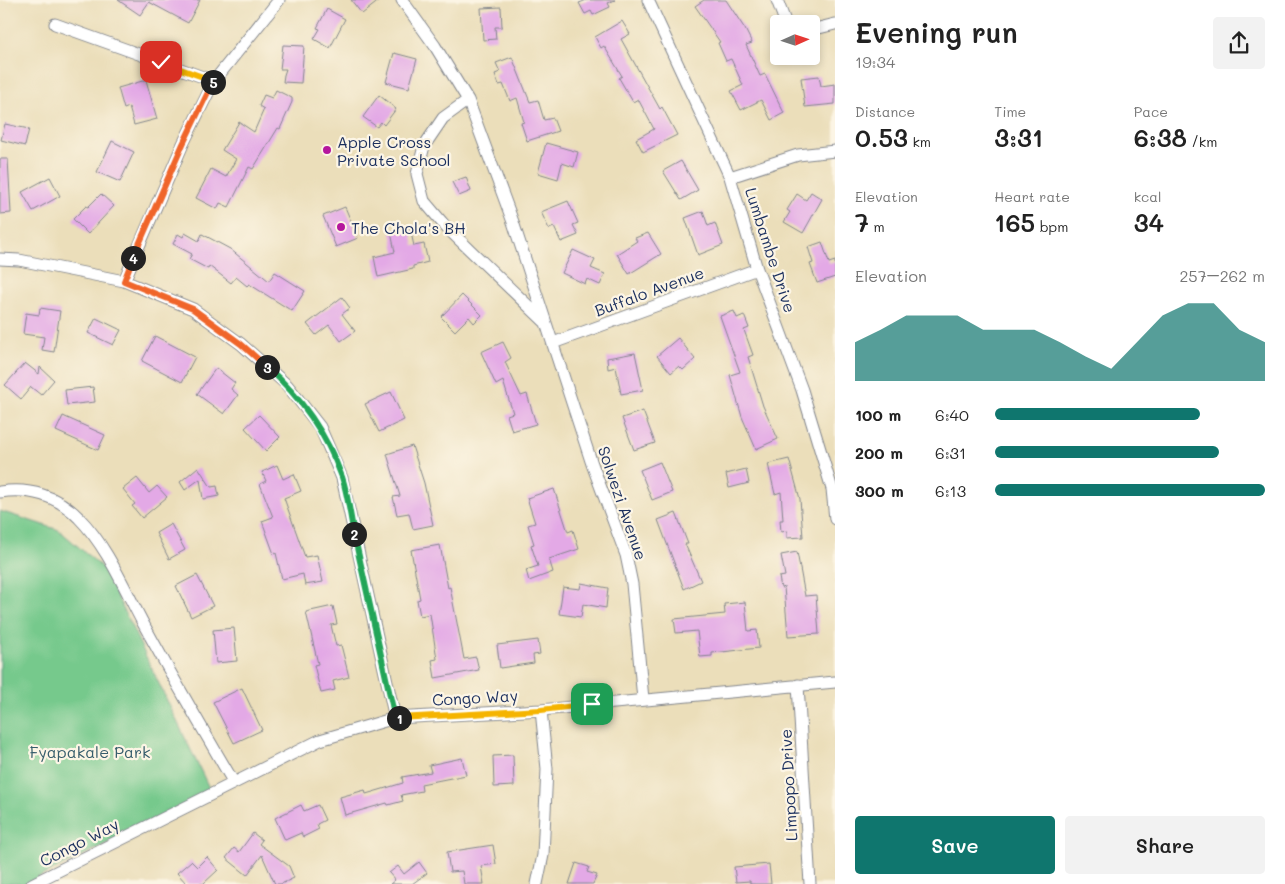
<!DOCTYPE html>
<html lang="en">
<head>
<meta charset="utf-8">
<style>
	:root { --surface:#fff; --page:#f2f2f2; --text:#222; --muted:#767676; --accent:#0f766e }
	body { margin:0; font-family:Mali,sans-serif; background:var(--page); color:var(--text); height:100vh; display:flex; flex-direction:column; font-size:19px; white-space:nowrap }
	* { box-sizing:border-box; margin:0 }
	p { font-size:16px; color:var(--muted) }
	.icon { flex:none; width:28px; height:28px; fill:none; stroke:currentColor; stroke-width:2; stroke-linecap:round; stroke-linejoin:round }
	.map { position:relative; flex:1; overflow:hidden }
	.panel { display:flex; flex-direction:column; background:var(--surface); width:450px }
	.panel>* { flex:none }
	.needle { width:32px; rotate:87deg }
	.buttons { position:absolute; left:770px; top:15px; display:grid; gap:10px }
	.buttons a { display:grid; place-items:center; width:50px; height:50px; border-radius:5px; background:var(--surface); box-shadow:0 2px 8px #0003; font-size:25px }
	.pin { position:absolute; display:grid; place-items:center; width:42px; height:42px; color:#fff; margin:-21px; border-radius:10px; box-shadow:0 2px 8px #0006 }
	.km { position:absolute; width:25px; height:25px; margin:-12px; border-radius:50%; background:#222; color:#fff; font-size:14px; line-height:25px; text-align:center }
	.round { display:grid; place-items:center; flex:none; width:52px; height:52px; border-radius:5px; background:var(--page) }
	.summary { display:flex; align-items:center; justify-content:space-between; height:85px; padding:0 20px }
	h1 { font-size:28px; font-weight:600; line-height:38px }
	.figures { display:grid; grid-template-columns:repeat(3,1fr); gap:8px; height:85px; padding:5px 20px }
	.figures div { display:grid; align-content:center }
	.figures b { font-size:25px; font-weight:600 }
	.figures small { font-size:14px; font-weight:400 }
	.figures p { font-size:14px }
	.chart { height:140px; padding:10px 20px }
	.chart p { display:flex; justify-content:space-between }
	.chart svg { width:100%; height:90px; margin-top:5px; fill:var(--accent); opacity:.7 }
	.cta { display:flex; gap:10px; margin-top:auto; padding:10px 20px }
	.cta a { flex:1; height:58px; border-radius:5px; background:var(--accent); color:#fff; font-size:20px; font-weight:600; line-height:58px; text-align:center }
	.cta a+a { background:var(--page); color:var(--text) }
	ul { padding:0 20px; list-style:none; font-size:16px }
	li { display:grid; grid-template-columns:80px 60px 1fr; align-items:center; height:38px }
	li i { height:12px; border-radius:6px; background:var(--accent) }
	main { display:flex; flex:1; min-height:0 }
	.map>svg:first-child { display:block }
	.green { fill:#76c98c; stroke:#487c75 }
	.building { fill:#e3a9e6 }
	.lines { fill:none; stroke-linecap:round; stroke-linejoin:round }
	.minor-casing { stroke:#83868c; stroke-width:13 }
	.minor { stroke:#fff; stroke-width:11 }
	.split-1-casing { stroke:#fff; stroke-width:10 }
	.split-2-casing { stroke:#fff; stroke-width:10 }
	.split-3-casing { stroke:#fff; stroke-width:10 }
	.split-4-casing { stroke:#fff; stroke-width:10 }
	.split-5-casing { stroke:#fff; stroke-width:10 }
	.split-6-casing { stroke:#fff; stroke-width:10 }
	.split-1 { stroke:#f5b400; stroke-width:6 }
	.split-2 { stroke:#22a559; stroke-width:6 }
	.split-3 { stroke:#22a559; stroke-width:6 }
	.split-4 { stroke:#f0652b; stroke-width:6 }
	.split-5 { stroke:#f0652b; stroke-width:6 }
	.split-6 { stroke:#f5b400; stroke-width:6 }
	.poi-dot { fill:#b5179e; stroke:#fcf5e5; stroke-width:2 }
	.labels { text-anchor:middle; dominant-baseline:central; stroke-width:4.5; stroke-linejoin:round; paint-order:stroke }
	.poi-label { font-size:16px; fill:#1b2f5e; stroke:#fcf5e5; text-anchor:start }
	.street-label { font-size:16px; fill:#1b2f5e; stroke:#fcf5e5 }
	.park-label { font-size:16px; fill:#365d6c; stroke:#fcf5e5 }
</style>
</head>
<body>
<main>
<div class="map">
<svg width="835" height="884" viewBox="0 0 835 884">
	<rect width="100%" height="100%" fill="#fcf5e5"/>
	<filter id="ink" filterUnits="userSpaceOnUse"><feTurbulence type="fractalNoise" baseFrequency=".02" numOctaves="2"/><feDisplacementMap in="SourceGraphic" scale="10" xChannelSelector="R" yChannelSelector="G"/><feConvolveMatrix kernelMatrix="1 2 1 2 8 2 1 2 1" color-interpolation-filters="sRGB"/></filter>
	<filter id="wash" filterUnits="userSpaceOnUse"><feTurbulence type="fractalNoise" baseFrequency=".0096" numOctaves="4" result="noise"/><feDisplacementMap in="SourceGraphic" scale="20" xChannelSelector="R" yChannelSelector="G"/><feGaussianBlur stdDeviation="1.12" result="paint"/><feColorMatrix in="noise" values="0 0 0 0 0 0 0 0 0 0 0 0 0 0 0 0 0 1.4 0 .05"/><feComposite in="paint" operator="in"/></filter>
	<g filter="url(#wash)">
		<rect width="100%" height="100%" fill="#ebdeba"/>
		<path class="green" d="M0,511l59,19 45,39 107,223 -186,92h-25z"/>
		<g id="blocks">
			<path class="building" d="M118,0h82l-12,23 -39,-21 -9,13z
				M351,0h29l-18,14z
				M587,0h28l-7,3 2,4 -17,8 -2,-4 -6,3 -6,-11z
				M704,0h22l19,29 7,14 -6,2 14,31 5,-2 19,39 -13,7 -10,-20 -20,10 -10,-19 12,-6 -12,-26 -5,2 -8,-18 2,-1 -25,-36z
				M501,7l1,20h-7l1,12 -13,1 -2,-32z
				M327,9l18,10 -15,29 -16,-9 6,-10 -3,-1z
				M622,21l8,13 -9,5 39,70 2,-2 15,28 -34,17 -7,-13 18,-10 -16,-30 -5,3 -14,-24 3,-2 -18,-30 -3,2 -6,-11z
				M283,45l21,1 -3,37 -18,-1 1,-7 2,-6h-6z
				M394,53l23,6 -8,29 -23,-6z
				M512,57l18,45 8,-2 6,20 9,-2 5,13 -31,10 -6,-18 3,-1 -7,-24 -7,3 -7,-17 -4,1 -4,-11 5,-2 -4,-9z
				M819,76l2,10 14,-2v20l-30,3 -4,-29z
				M146,80l11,39 -23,6 -5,-18 -5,2 -6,-21z
				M276,90l16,8v4l-12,27 -2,-1 -25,41 -4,-2 -20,40 -9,-4 -3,6 -21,-11 15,-29 15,8 10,-18 -14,-9 17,-28 15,10 10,-23 -5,-3 5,-11 8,3z
				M379,95l17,14 -12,16 -3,-3 -4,5 -14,-10z
				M5,124l24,5 -4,17 -24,-6z
				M112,141l22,11 -14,30 -23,-10z
				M546,143l32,9 -4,15 -12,-4 -4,16 -20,-6z
				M0,159h8l3,54 -11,1z
				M681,161l17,29 -17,10 -18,-29z
				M50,177l10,19 -27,15 -11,-19z
				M466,177l5,14 -12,5 -7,-14z
				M811,192l11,7 -19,34 -19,-11 6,-10 -3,-2 10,-16 9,6z
				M101,194l13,12 -26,28 -15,-15 13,-13 2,1z
				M568,201l10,22 -5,2 5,10 -17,7 -7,-15 -5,2 -8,-17z
				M345,207l13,31 -22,9 -13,-31z
				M703,211l5,15 7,-3 8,22 -25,10 -13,-37z
				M410,228l4,18 10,-2 4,18 -15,4v3l-35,8 -4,-20 21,-5 -4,-20z
				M185,233l14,8 3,-7 28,15 39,32 6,-9 30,19 -13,20 -43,-27 -2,2 -11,-9 -5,6 -22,-17 -1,3 -19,-10 3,-5 -19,-10 5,-10 5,3z
				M648,233l13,21 -32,20 -12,-20 20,-13 -2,-3z
				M822,242l7,21 6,-2v16l-18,6 -7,-19 3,-1 -5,-16z
				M573,250l22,10 -4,8 14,6 -5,11 -13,-6 -2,5 -23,-11z
				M462,295l20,20 -8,8 -5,-6 -14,14 -14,-14z
				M342,297l8,11 -8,6 13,17 -14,10 -12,-16 -13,10 -9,-11z
				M40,308l20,3 -6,41 -12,-2 2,-13 -21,-3 3,-21 13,2z
				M734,311l3,7 7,-3 5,13 -5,2 9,25 -5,2 15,49 15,33 -22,10 -14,-32 -12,-42 10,-3 -20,-56z
				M96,318l25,12 -8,15 -25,-12z
				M155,336l40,21 -13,25 -40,-21z
				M678,338l17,21 -12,11 -4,-4 -8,7 -14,-17z
				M503,342l8,16 -6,4 16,34 6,-2 9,30 -24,7 -5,-16 6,-2 -10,-32 -7,4 -15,-33z
				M635,353l8,37 -22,4 -5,-27 -8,2 -1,-11z
				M25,363l14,11 1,-7 14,13 -13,15 -10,-8 -10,12 -16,-14z
				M216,368l19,15 -4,6 7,6 -14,19 -27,-20z
				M93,387l2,15 -28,3 -2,-15z
				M391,392l13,28 -25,12 -14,-28z
				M643,411l12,32 -21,7 -12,-32z
				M259,415l21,22 -14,14 -21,-23z
				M63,416l42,19 -7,15 -42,-19z
				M412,446l12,37 9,42 -20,4 -4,-16 -12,2 -4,-18 7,-1 -13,-42z
				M789,459l11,40 3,38 -16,1v-7l-6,1 -1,-12h3l-2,-28 -6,2 -7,-30z
				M660,462l12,30 -20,8 -12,-30z
				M277,465l6,14 11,-5 7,17 -17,7 21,59 12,-2 6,27 -18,3 -2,-11 -21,5 -6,-26 -2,1 -12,-33 11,-4 -13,-33 6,-3 -4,-9z
				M198,467l13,20 6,-1 2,10 -16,3 -3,-20 -15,11 -5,-8z
				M746,469l3,14 -20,5 -3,-14z
				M137,478l12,15 8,-7 10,11 -25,21 -10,-12 3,-2 -12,-15z
				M554,489l14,43 5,-2 6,19 -30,10 4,13 -24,9 -3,-11 12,-4 -7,-21 3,-1 -6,-19 7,-2 -8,-25z
				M676,513l12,31h-3l16,37 -17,8 -26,-69z
				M171,524l14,26 -16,9 -13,-26z
				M440,545l8,43 2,-1 14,72 12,-2 3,13 -44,8 -3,-18 5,-1 -7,-45 -10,2 -3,-16 3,-1 -9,-49z
				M797,552l8,44 11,-1 3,39 -31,2 -4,-49 -3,1 -2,-11 6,-1 -4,-21z
				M197,575l16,31 -22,11 -15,-31z
				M581,583l27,5 -2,20 -23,-4 -2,13 -22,-3 4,-27 17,2z
				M745,602l3,29 9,-1 2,18 -47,5v3l-12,1 -3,-26 -21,2 -2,-14 51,-5 -1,-10z
				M333,606l4,18 -6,1 5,21 5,-1 8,32 -16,4 2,9 -14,3 -7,-28 4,-1 -12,-52z
				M234,628l3,33 -21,2 -3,-33z
				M538,640l2,14 -7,1 1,8 -34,5 -3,-23z
				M242,688l20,42 -28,13 -21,-41z
				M513,755l1,31 -20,1 -1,-31z
				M462,758l4,17 -45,9 1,7 -21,4 2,6 -15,4 -1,-2 -42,12 -5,-18 25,-7 1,4 37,-11 -1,-6 29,-5 -2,-7z
				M301,805l3,6 14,-6 7,15 -8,4 2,5 -16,8 -2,-4 -16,7 -10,-22z
				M253,833l9,7 -3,4 30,22 5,12 -13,6h-6l-13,-29 -15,20 -21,-17 8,-10 5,4z
				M493,845l3,19 -15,2 3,18h-20l-2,-13 -12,1 -3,-20z
				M207,857l11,13 -15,14h-16l-10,-11 14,-12 6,6z
				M419,862l8,11 -15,11h-22l5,-4 -6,-7 9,-7 6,8z
				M576,863l13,4 -2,5 10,3 -4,9h-24z
				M769,864l2,20h-21v-3l-14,1 -2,-15z"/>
		</g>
	</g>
	<g filter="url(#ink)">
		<use href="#blocks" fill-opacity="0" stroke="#83868c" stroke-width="1"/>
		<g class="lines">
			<g class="minor-casing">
				<path id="minor" d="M402,0l33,46 33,54 45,122 79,242 34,91 6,29 11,115
					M648,0l82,177 27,92 45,121 30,99 3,30
					M777,0l9,24
					M55,24l159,57
					M811,30l24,-6
					M468,100l-25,18 -19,28 -7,28 7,27 22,26 98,94
					M730,177l68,-22 37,-4
					M0,259l19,1 105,21 69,28 48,35 46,41 33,42 22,51 53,240
					M124,281l59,-137 31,-63 65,-81
					M553,343l204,-74
					M0,492c29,-5 58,4 79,26 28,28 46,72 65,107 29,53 59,105 90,158
					M798,685l12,199
					M32,884l288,-144 75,-22 146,-8 294,-28
					M537,884l6,-29 4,-86 -6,-59"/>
			</g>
			<use href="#minor" class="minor"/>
		</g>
	</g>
	<g class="lines" filter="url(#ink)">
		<g class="split-1-casing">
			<path id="split-1" d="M399,718l142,-8 51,-6"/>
		</g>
		<g class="split-2-casing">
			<path id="split-2" d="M354,534l41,184h4"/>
		</g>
		<g class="split-3-casing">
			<path id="split-3" d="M267,367c35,31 59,66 75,110 6,18 8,38 12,57"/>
		</g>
		<g class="split-4-casing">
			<path id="split-4" d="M133,258l-9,23 69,28 48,35 26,23"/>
		</g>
		<g class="split-5-casing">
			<path id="split-5" d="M133,258l50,-114 30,-62"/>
		</g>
		<g class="split-6-casing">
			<path id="split-6" d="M161,62l53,19 -1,1"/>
		</g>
		<use href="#split-1" class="split-1"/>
		<use href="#split-2" class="split-2"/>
		<use href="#split-3" class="split-3"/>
		<use href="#split-4" class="split-4"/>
		<use href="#split-5" class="split-5"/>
		<use href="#split-6" class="split-6"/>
	</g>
	<g class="poi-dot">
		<circle cx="327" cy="150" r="5"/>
		<circle cx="341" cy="227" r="5"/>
	</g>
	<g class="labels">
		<g class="poi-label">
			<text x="337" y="141">Apple Cross<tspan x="337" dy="18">Private School</tspan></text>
			<text x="351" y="227">The Chola's BH</text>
		</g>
		<g class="street-label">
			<text transform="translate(771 250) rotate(72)">Lumbambe Drive</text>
			<text transform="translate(649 291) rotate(-20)">Buffalo Avenue</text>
			<text transform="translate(623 503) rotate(71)">Solwezi Avenue</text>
			<text transform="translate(475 697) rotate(-3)">Congo Way</text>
			<text transform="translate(788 785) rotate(-93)">Limpopo Drive</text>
			<text transform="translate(79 842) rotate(-27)">Congo Way</text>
		</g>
		<g class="park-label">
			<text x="90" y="751">Fyapakale Park</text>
		</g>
	</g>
</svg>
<div class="buttons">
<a><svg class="needle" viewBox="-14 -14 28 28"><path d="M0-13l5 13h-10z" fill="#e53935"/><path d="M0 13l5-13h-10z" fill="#767676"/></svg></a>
</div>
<div class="pin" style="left:592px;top:704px;background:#1e9e55"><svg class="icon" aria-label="arrive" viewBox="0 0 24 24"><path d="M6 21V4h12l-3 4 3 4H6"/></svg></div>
<div class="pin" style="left:161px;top:62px;background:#d93025"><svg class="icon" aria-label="check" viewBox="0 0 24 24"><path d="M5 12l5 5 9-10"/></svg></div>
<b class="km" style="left:399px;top:718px">1</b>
<b class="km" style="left:354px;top:534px">2</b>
<b class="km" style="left:267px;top:367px">3</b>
<b class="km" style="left:133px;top:258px">4</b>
<b class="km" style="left:213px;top:82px">5</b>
</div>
<section class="panel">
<div class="summary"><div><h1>Evening run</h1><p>19:34</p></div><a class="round"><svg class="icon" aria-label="share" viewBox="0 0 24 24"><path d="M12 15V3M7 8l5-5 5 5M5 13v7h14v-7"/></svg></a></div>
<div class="figures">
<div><p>Distance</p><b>0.53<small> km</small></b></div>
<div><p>Time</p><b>3:31</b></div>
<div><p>Pace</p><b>6:38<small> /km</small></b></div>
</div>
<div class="figures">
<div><p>Elevation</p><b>7<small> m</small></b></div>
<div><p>Heart rate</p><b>165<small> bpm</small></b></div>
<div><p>kcal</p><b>34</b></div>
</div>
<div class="chart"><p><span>Elevation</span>257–262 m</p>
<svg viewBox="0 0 160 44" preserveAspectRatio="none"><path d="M0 44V25L10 19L20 12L30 12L40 12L50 19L60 19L70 19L80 25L90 32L100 38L110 25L120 12L130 6L140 6L150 19L160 25V44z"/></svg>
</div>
<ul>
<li><b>100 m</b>6:40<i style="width:76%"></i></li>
<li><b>200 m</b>6:31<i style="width:83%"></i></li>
<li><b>300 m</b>6:13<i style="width:100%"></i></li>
</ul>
<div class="cta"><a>Save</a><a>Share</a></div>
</section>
</main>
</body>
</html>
